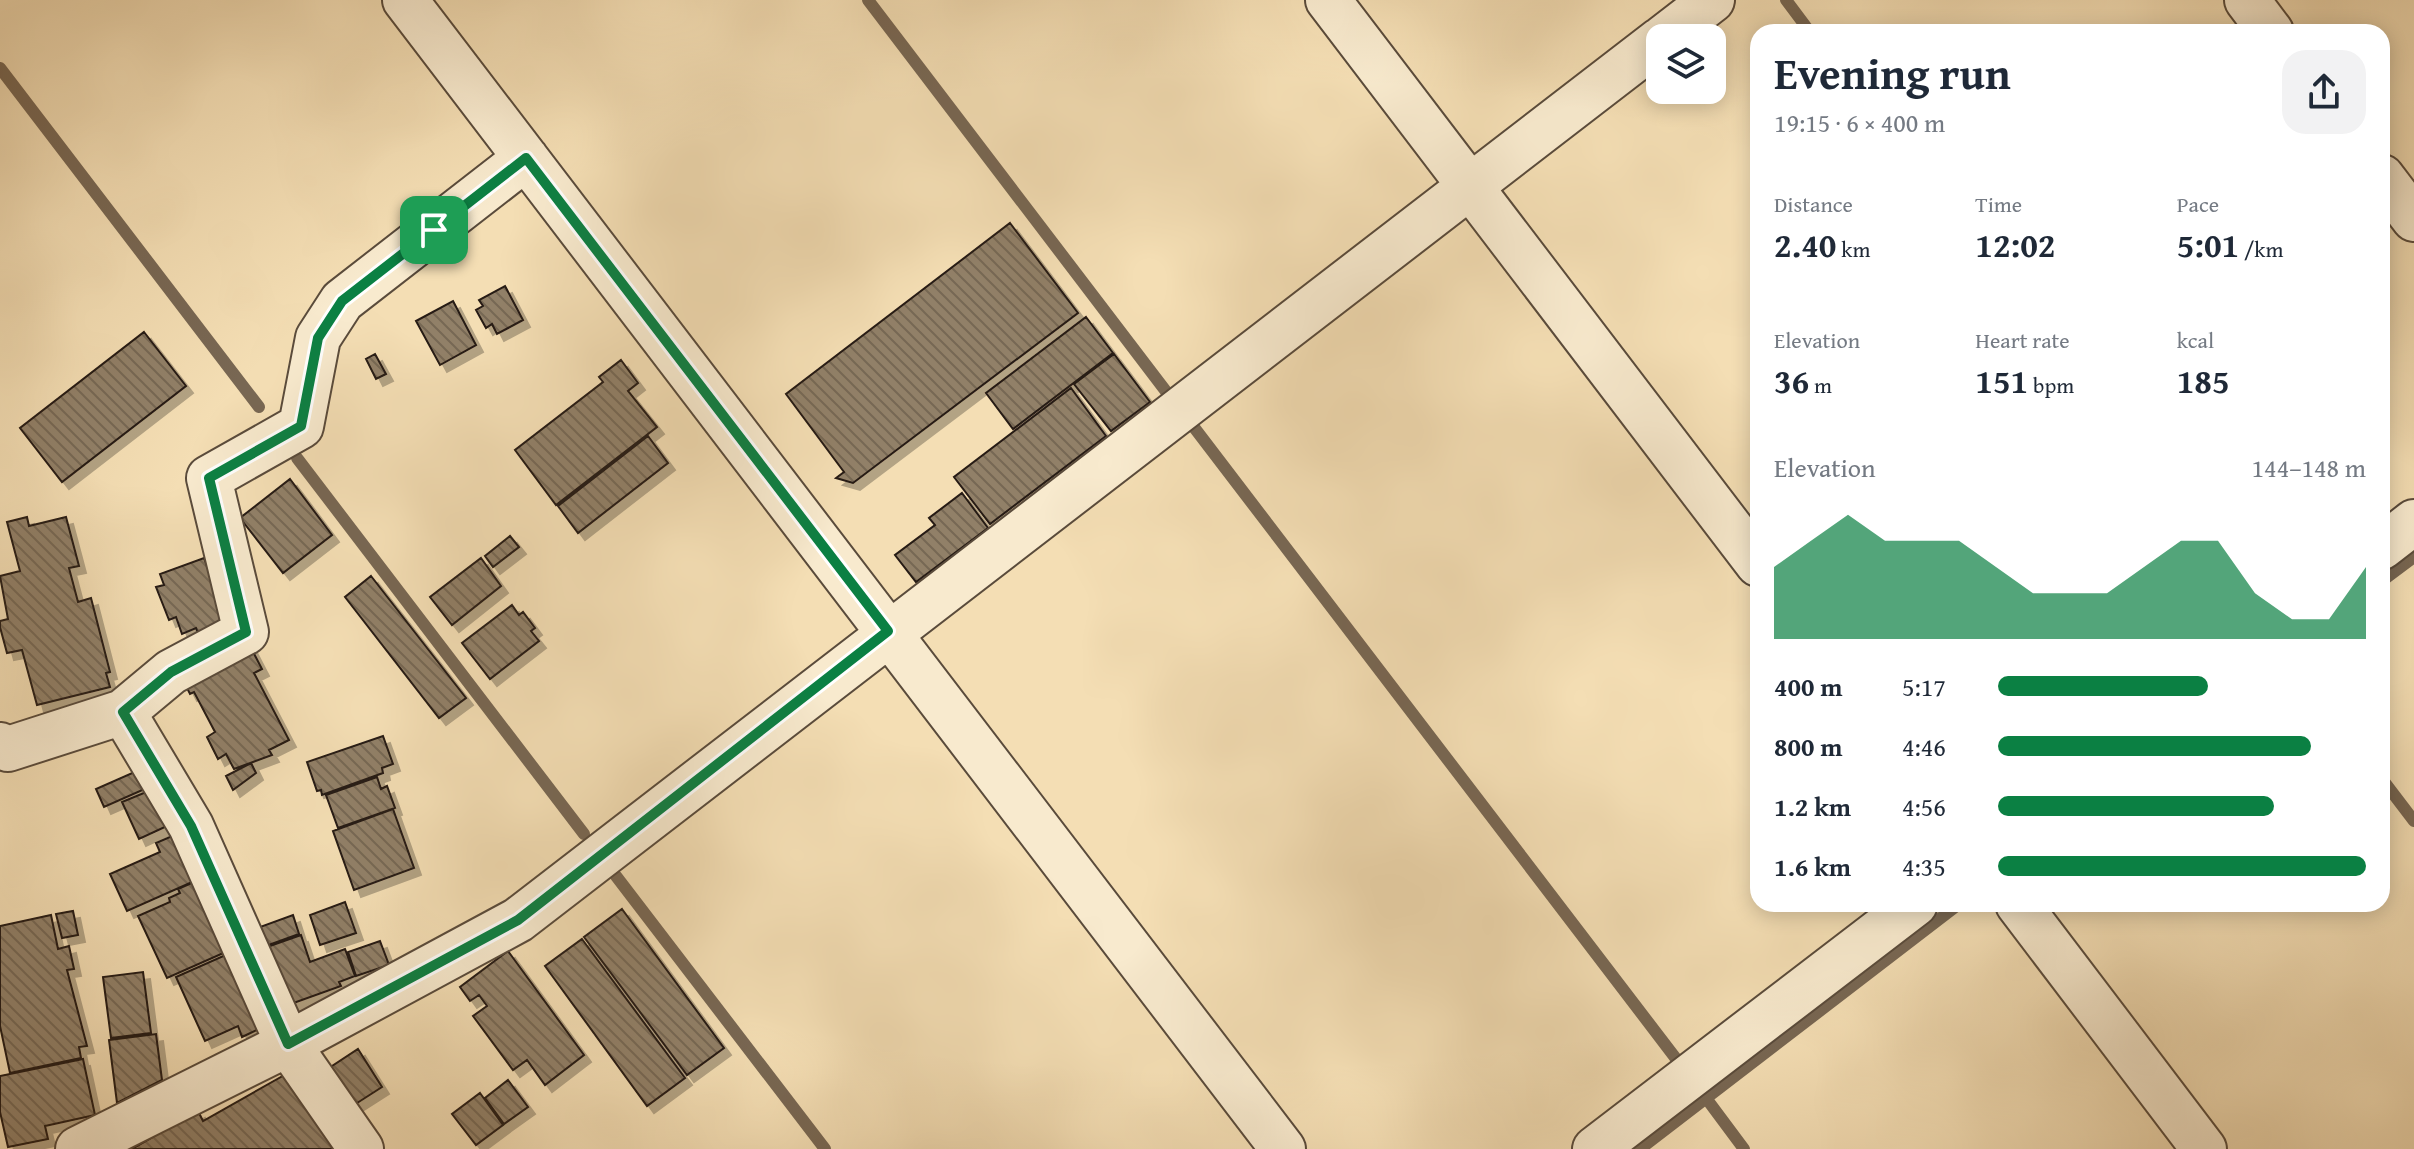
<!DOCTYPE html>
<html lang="en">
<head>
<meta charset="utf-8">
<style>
	:root { --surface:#fff; --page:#f2f2f3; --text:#1f2937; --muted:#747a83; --accent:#0b8043 }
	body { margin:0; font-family:"Gentium Book Plus",serif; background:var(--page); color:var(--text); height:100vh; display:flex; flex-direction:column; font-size:30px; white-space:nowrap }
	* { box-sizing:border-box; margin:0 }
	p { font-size:26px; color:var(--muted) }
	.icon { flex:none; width:44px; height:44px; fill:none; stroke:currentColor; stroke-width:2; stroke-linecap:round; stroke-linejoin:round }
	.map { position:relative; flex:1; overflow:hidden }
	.drawer { position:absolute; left:1750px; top:24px; width:640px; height:888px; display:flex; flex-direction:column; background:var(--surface); border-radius:24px; box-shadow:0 4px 20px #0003 }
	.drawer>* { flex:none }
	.buttons { position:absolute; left:1646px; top:24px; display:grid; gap:16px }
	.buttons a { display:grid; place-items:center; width:80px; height:80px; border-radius:16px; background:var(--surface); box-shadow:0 4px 20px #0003; font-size:40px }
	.pin { position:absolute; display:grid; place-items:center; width:68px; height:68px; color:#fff; margin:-34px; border-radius:16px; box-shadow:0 4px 12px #0006 }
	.round { display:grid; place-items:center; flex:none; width:84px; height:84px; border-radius:24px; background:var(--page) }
	.headline { display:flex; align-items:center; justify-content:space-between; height:136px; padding:0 24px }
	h1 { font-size:44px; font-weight:700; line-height:60px }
	.figures { display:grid; grid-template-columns:repeat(3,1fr); gap:12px; height:136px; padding:8px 24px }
	.figures div { display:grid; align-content:center }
	.figures b { font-size:34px; font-weight:700 }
	.figures small { font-size:22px; font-weight:400 }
	.figures p { font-size:22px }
	.chart { height:224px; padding:16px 24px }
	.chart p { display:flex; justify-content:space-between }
	.chart svg { width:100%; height:144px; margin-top:8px; fill:var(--accent); opacity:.7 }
	ul { padding:0 24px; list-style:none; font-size:26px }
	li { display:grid; grid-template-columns:128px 96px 1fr; align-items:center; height:60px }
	li i { height:20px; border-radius:10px; background:var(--accent) }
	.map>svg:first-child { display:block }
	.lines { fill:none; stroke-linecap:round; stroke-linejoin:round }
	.stream { stroke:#786753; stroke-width:12 }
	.building { fill:url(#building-back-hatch); stroke:#261a13; stroke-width:2; filter:url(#shadow) }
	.minor-casing { stroke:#5a4b3b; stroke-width:48 }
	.minor { stroke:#f8eace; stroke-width:44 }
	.route-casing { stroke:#fff; stroke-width:16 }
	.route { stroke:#0b8043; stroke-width:10 }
</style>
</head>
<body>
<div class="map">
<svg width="2414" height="1149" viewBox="0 0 2414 1149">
	<defs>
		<pattern id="building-back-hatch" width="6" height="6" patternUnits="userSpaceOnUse" patternTransform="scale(2)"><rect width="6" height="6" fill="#918067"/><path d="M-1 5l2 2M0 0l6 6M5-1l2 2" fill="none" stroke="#766854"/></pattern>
		<filter id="shadow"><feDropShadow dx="7" dy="7" stdDeviation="0" flood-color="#0004"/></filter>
	</defs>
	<rect width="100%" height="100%" fill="#f4deb4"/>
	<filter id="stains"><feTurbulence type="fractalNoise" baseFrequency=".0025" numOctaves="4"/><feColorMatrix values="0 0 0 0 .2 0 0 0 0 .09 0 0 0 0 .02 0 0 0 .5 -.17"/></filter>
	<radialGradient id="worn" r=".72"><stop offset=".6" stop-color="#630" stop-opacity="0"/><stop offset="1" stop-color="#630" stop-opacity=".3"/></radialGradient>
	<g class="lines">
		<path class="stream" d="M868,0l300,394
			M1786,0l24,32
			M0,68l259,339
			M1193,426l484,634
			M297,458l287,376
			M2382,581l32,-24
			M2382,779l32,42
			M616,876l209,273
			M1706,1098l38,51
			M1640,1149l319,-245"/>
	</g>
	<path class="building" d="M1010,223l68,90 -225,170 -17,-5 8,-6 -58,-78z
		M505,286l18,34 -26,14 -5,-10 -6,4 -10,-18 7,-4 -4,-6z
		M453,301l23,44 -36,20 -24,-44z
		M1086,317l27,36 -100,76 -27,-36z
		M144,332l42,54 -124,96 -42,-54z
		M375,354l11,20 -10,5 -10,-20z
		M1114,354l36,48 -39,29 -37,-47z
		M621,360l17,23 -10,8 29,36 -101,78 -41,-55 88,-68 -4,-5z
		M1071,388l35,48 -116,88 -36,-47z
		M648,436l20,27 -90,70 -20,-27z
		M290,479l42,56 -49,38 -43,-55z
		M962,493l26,35 -72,54 -21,-27 40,-30 -6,-7z
		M27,517l2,9 37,-9 13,49 -10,2 9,34 13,-4 19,74 -4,1 4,14 -73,18 -15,-55 -15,3 -7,-26v-6l8,-2 -8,-43 20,-5 -13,-49z
		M510,536l9,11 -26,20 -8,-11z
		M204,558l22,59 -6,3 2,4 -24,9 -2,-5 -14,6 -6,-17 -7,3 -13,-33 8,-2 -4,-11z
		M481,558l20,28 -49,39 -22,-28z
		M371,576l95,122 -27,20 -94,-121z
		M512,605l7,10 4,-3 12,16 -4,3 8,10 -49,38 -28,-36z
		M250,646l12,23 -8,4 35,67 -20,10 3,5 -38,14 -8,-15 -8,5 -11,-22 8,-5 -21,-40 -4,2 -7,-14z
		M383,736l10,28 -11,4 1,5 -61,22 -1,-5 -4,1 -10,-29z
		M251,763l5,10 -23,17 -7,-14z
		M139,770l8,18 -43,19 -8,-18z
		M377,777l4,12 6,-3 8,22 -57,20 -12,-33z
		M151,790l16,36 -28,13 -17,-37z
		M393,809l21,59 -60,22 -21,-59z
		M179,833l20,46 -72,32 -17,-37 50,-22 -4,-9z
		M196,881l32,70 -61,27 -29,-62 32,-14 -1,-4 11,-5 -2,-4z
		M345,902l11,31 -36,12 -10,-30z
		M622,909l102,139 -37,27 -103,-138z
		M73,911l5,24 -16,3 -6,-24z
		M51,915l7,34 11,-3 5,23 -7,1 20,76 -8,1 2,11 -71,15 -10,-47v-100z
		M293,915l6,19 -33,12 -6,-19z
		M301,935l9,27 35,-13 10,27 -16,6 2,4 -53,19 -21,-58z
		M582,939l103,139 -38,28 -102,-140z
		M380,941l9,24 -33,11 -8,-24z
		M508,951l76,104 -39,30 -18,-25 -14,10 -40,-54 14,-10 -8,-11 -9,6 -10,-14z
		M230,953l33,74 -21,10 -4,-11 -33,15 -29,-64z
		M143,972l8,61 -40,5 -8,-61z
		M156,1034l6,46 -45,23 -8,-63z
		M358,1049l24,38 -28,18 -25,-37z
		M83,1059l12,56 -50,11 3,13 -40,8 -8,-35v-36z
		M288,1073l51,76h-207l66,-38 5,10z
		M508,1080l20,27 -24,17 -19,-26z
		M480,1093l23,32 -27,20 -24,-31z"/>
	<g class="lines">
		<g class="minor-casing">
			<path id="minor" d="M405,0l878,1149
				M1328,0l430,564
				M2247,0l24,32
				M1663,38l49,-38
				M2382,177l32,42
				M2382,547l32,-25
				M123,712l68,114 97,218 73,105
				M0,745l8,4 115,-37 48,-40 75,-40 -37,-154 92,-52 17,-88 24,-37 184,-143
				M2018,904l186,245
				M78,1149l210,-105 230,-124 1142,-880
				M1595,1149l320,-245"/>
		</g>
		<use href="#minor" class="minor"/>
	</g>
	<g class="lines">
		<g class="route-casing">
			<path id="route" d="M526,158l362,473 -370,289 -230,124 -97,-218 -68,-114 48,-40 75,-40 -37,-154 92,-52 17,-88 24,-37z"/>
		</g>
		<use href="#route" class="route"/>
	</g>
	<rect width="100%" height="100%" filter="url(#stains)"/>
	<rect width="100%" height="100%" fill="url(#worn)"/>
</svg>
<div class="buttons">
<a><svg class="icon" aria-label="layers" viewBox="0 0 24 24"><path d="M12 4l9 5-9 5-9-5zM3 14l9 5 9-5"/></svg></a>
</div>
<div class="pin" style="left:434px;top:230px;background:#1e9e55"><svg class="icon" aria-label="arrive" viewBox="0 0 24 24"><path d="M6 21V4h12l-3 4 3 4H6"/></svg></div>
<section class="drawer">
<div class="headline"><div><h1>Evening run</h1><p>19:15 · 6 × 400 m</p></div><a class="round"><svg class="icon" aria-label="share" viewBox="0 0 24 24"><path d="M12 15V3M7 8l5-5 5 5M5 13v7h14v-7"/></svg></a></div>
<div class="figures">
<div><p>Distance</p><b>2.40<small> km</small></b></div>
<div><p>Time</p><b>12:02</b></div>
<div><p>Pace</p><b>5:01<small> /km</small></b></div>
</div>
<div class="figures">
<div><p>Elevation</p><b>36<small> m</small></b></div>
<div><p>Heart rate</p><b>151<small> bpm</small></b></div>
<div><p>kcal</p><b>185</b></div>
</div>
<div class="chart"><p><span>Elevation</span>144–148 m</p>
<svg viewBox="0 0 160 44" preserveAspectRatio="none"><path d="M0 44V22L10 14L20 6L30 14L40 14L50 14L60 22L70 30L80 30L90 30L100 22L110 14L120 14L130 30L140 38L150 38L160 22V44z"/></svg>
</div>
<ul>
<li><b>400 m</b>5:17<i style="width:57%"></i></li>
<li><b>800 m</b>4:46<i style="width:85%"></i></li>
<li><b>1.2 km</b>4:56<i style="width:75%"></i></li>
<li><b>1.6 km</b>4:35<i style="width:100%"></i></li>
</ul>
</section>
</div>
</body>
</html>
